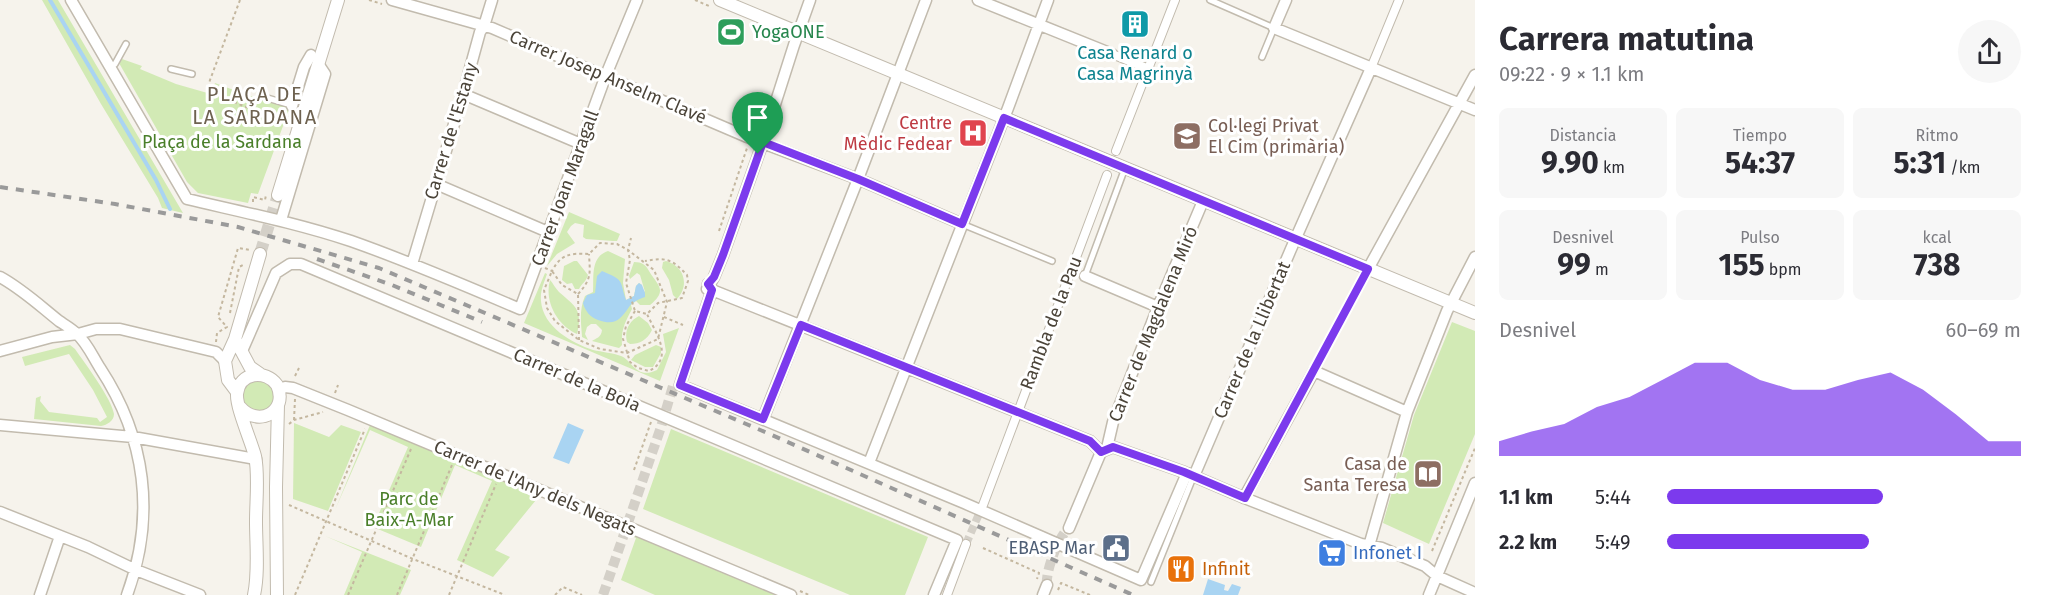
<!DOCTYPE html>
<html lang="es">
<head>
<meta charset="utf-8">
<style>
	:root { --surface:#fff; --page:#f7f7f7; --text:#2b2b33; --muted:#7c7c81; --accent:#7c3aed }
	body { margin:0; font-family:"Fira Sans",sans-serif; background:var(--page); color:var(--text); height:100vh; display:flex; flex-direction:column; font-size:22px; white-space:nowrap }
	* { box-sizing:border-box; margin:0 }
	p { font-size:20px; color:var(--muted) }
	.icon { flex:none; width:33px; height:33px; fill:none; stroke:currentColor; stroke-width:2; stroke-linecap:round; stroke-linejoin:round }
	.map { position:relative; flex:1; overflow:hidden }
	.side { display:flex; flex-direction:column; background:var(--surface); width:570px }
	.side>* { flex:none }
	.pin { position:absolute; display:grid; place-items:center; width:51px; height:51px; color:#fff; margin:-62px -26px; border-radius:50% 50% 50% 0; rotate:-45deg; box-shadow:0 0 6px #0007 }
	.pin .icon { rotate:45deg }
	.round { display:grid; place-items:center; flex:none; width:63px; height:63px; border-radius:32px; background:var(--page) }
	.overview { display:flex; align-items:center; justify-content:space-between; height:102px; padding:0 24px }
	h1 { font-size:33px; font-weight:700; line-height:45px }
	.metrics { display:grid; grid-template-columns:repeat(3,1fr); gap:9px; height:102px; padding:6px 24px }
	.metrics div { display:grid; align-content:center; border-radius:9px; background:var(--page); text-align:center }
	.metrics b { font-size:30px; font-weight:700 }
	.metrics small { font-size:16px; font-weight:400 }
	.metrics p { font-size:16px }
	.chart { height:168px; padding:12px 24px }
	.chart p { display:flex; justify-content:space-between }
	.chart svg { width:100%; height:108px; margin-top:6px; fill:var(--accent); opacity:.7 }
	ul { padding:0 24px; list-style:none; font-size:20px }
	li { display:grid; grid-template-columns:96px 72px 1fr; align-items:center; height:45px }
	li i { height:15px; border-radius:8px; background:var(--accent) }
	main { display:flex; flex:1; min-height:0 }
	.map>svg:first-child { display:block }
	.green { fill:#d2eab5 }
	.water { fill:#a9d4f2 }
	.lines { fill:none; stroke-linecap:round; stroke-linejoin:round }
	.stream { stroke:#a9d4f2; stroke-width:4 }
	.pedestrian-tunnel { stroke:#d4d0c8; stroke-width:8; stroke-dasharray:8 4; stroke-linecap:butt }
	.minor-tunnel { stroke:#d4d0c8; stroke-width:10; stroke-dasharray:10 5; stroke-linecap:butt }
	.tertiary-tunnel { stroke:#d4d0c8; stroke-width:12; stroke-dasharray:12 6; stroke-linecap:butt }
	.service-casing { stroke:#c2bbae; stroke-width:8 }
	.pedestrian-casing { stroke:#c2bbae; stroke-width:10 }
	.minor-casing { stroke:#c2bbae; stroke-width:13 }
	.tertiary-casing { stroke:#c2bbae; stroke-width:14 }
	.path { stroke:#c4b79f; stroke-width:2; stroke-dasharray:3 3; stroke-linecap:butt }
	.service { stroke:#fff; stroke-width:5 }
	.pedestrian { stroke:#fff; stroke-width:8 }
	.minor { stroke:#fff; stroke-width:10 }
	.tertiary { stroke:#fff; stroke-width:12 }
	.rail { stroke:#9a9a9a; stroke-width:4; stroke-dasharray:8 8; stroke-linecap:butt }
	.route-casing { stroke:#fff; stroke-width:12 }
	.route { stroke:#7c3aed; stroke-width:8 }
	.labels { text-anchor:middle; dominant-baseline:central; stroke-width:6; stroke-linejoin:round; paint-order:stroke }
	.leisure-label { font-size:18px; fill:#27864d; stroke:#fff; text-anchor:start }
	.culture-label { font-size:18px; fill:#0d838f; stroke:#fff }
	.street-label { font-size:18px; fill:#4b4439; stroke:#fff }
	.health-label { font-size:18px; fill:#be3a42; stroke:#fff; text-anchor:end }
	.education-label { font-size:18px; fill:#785e54; stroke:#fff; text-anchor:start }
	.park-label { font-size:18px; fill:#4a7f2a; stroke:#fff }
	.service-label { font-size:18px; fill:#4e5e75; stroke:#fff; text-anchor:end }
	.shop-label { font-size:18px; fill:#366cbe; stroke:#fff; text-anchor:start }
	.food-label { font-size:18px; fill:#c56008; stroke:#fff; text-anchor:start }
	.neighbourhood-label { font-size:20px; letter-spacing:1.5px; fill:#6e6250; stroke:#fff }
</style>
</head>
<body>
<main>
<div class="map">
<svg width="1475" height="595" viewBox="0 0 1475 595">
	<rect width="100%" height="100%" fill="#f6f3ec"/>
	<path class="green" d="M42,0h16l125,213 -21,-5 -4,-10 -57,-94z
		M122,59l20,7 -2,3 36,15 35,10 4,-11 32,12 43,12 -32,87 -7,-1 -3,10 -50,-10 -11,-11 -68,-119z
		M569,212l51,22 -3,7h-4l-27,-2 -3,-2 1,-12 -9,-2 -4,3 -4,6 8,11 -18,11 -10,12z
		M608,251l17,8 -2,24 3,17 8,-4 2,-10 3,-3 3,2v4l3,3 -5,-17 -3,-2 -7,6 -1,-3 5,-14c8,0 12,3 15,9 9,15 19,19 1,34h-10l-4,-4 -5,4 1,4c-7,13 -11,21 -10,36l-3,3 -27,-7c4,-3 9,-3 10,-11l-6,-6h-5l-4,3 -2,7 3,6 -6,-3c-1,-15 -3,-27 3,-41l8,-4c1,-15 -3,-35 15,-41z
		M574,261h3l11,14c-2,7 -6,8 -9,14h-4l-3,-6 -5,1 -5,-4 2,-14z
		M666,261c18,5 24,24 11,38l-4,-4 -4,-15 -7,-12 1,-6z
		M545,273l2,1c-3,9 -7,17 -6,27 2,26 31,42 52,49 9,2 20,3 28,6 12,5 15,24 36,14l9,-18 -3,-18 16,-6 -19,53 -136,-58z
		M550,280c3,3 5,8 9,12 16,14 24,17 18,42 -20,-9 -33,-33 -27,-54z
		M639,316l9,7 4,7c-5,10 -12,14 -22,14l-3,-2c-3,-11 2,-21 12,-26z
		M1452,322l23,9v103l-46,110 -46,-21 31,-108z
		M70,345l5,4c9,13 37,50 39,65 0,7 -7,11 -13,12l-67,-7 2,-21 5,-2 -1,5 9,11 48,6 3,4 7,-5 -14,-27 -24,-36 -44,12 -3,-9z
		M656,345l5,2v6l-8,14h-8l-14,-7 4,-5z
		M251,379l18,3 7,16 -9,14 -22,-3 -5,-16z
		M329,407l446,188h-120l-34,-15 15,-42 -95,-41 -5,3 -41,50 15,7 -17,20 -36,-17 35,-79 -37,-16 -34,82 -48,-20 35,-80 -38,-17 -35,80 35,-85z
		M294,423l35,14 12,-12 20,7 -33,79 -35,-12z
		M671,429l257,108 -23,58h-55l-207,-86z
		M325,536l-25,59 25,-59 86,34 -11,25h-56l18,-43z"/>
	<path class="water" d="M602,271c23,10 17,8 24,29l8,-4 2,-10 3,-3 3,2 3,8v4c-6,2 -13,5 -16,10 -9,13 -14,19 -31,13 -8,-3 -13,-9 -15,-17l4,-8 8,-2 2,-17z
		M568,423l16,7 -15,34 -16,-6z
		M1208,579l17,6 -1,5 4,1 4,-7 9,3 -3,8h-35z"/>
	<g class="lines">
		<path class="stream" d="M50,0l106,180 14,29"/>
		<path class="pedestrian-tunnel" d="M966,544l16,-37"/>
		<path class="minor-tunnel" d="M1047,585c-2,-13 12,-50 22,-57
			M603,595l58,-168 12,-41"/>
		<path class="tertiary-tunnel" d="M260,254l18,-59"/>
		<g class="service-casing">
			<path id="service" d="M1210,0l64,28 -12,29
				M110,67l5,-3 11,-20
				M171,69l21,5
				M264,97l27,8
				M962,224l90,37
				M1085,276l40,-108
				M1314,371l54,-102
				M1151,582l41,-102"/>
		</g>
		<g class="pedestrian-casing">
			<path id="pedestrian" d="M1112,54l37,15
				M1371,68l28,-68
				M1116,151l59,-151
				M983,505l124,-330
				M947,595l19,-51"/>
		</g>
		<g class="minor-casing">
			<path id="minor" d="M71,0l116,199c55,13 110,24 164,42 57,20 113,44 169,68l86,-234 31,-75
				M392,0l100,28 255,109 111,42 104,45
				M978,0l134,54
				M1286,0l-12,28 201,82
				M463,94l118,50
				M292,106l12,-39 7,-12
				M436,184l112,48
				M281,220l44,-146 -6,-9
				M412,264l51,-170 17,-62 4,-6 8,-26
				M1368,269l107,-194
				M1085,276l73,31
				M0,277c22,12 39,28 59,44 6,4 13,8 18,13 10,9 16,23 23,34 46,70 56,148 27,227
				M708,284l4,6 378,151 11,11
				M707,289l7,-12 9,-22 40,-113 31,-97 16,-45
				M712,290l-32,95 284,118 177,77 46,-107
				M0,351l52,-14 26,-3 18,-5h24l96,23 9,9
				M242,351l34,-78 14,-9h11l656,276 -23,55
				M279,390l6,-3 8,1 55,22 443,185
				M763,419l95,-240 68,-179
				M0,425l133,12 123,22
				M1107,448l6,-26 45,-115 45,-106
				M869,463l139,-355 40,-108
				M1194,476l97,-227 80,-181
				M1244,498l70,-127 93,41
				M0,512l88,35 48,23 64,25
				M1069,528l32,-76 12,-5 71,25 63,27 114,45 21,4 43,18 12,10 38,17
				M1369,546l38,-134 40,-101 28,-54
				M40,595l20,-59
				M1043,595l4,-10
				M1429,595l46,-112"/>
		</g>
		<g class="tertiary-casing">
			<path id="tertiary" d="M720,0l755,313
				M278,195l60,-195
				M235,339l15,28 10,7
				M237,392l-9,-12 -3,-19 10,-22 25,-85
				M240,407c18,21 49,5 37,-22 -11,-16 -38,-13 -40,9 -1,13 14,47 18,62 4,18 1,46 1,65 0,24 3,51 -2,74
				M277,595l-1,-108 2,-82"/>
		</g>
		<path class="path" d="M240,0l-30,80 -3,11 39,16 43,10
			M369,0l13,4
			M695,0l14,6
			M754,129l4,-12
			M253,202v-5l12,3 1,-5
			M719,231l28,-83
			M545,268l7,3c9,-17 18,-18 37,-17l11,-11 17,1 11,6 2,10 -4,23 9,28 12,3 11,-11 24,-5 6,-17 -1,-6c-15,-16 -21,-18 -42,-14
			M578,294c14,-15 12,-21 11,-40
			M635,311l-9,15 -3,13 7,23 8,6 11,3c26,-13 6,-39 -2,-57
			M230,313l9,-46 4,-2
			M664,317l19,8
			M579,340l-1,-46 -16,-9 -10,-14 -8,19 3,18 8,13 24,19 21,9 27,4 31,-14 9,-37 -13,-32 -26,-20 3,-12
			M216,342l1,-9 10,-6 -9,-10 20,-69 12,2
			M295,376l4,-8
			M335,393l3,-8
			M294,420l1,-21
			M289,424l5,-4 29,-8
			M634,470l17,-48
			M289,505l124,54 92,36
			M983,548l56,25 -2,6
			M1432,551l43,-103
			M1058,590l3,-7 29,12
			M800,591l9,4
			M295,595l70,-166
			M348,595l63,-146
			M397,595l55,-130
			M449,595l47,-111
			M555,595l8,-8 19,8"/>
		<use href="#service" class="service"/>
		<use href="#pedestrian" class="pedestrian"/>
		<use href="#minor" class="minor"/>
		<use href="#tertiary" class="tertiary"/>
		<path class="rail" d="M0,187l115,17 123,23 141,41 386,164 368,163
			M317,259l75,26 90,37"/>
	</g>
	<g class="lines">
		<g class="route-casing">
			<path id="route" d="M1004,118l364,151 -123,229 -61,-26 -71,-25 -12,5 -11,-11 -289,-116 -38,94 -83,-34 32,-95 -4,-6 6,-7 9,-22 40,-113 95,37 104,45z"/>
		</g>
		<use href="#route" class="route"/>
	</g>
	<defs>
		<g id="building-square" transform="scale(1.5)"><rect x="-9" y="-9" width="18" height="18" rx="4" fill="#0f9aa8" stroke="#fff"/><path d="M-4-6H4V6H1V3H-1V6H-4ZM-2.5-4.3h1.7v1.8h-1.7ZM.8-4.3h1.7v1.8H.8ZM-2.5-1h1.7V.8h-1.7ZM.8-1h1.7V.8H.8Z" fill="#fff"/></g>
		<g id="stadium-square" transform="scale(1.5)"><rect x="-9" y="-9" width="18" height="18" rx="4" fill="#2e9e5b" stroke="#fff"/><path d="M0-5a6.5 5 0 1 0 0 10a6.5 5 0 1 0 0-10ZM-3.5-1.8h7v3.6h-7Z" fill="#fff"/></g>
		<g id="hospital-square" transform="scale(1.5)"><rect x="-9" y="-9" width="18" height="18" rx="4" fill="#e0444e" stroke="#fff"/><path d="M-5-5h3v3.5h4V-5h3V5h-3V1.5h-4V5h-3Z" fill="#fff"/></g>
		<g id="school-square" transform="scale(1.5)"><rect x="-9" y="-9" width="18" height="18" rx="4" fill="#8d6e63" stroke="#fff"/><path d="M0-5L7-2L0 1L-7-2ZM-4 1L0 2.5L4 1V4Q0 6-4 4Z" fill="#fff"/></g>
		<g id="library-square" transform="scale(1.5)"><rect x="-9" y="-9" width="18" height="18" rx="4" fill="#8d6e63" stroke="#fff"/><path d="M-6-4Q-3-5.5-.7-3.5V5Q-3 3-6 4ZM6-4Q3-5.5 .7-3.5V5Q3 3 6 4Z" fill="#fff"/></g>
		<g id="civic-square" transform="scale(1.5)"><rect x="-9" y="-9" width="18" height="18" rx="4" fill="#5c6f8a" stroke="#fff"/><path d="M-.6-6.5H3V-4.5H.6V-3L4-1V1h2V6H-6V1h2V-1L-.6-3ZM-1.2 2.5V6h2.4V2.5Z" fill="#fff"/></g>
		<g id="supermarket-square" transform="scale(1.5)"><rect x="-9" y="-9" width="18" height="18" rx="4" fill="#3f7fe0" stroke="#fff"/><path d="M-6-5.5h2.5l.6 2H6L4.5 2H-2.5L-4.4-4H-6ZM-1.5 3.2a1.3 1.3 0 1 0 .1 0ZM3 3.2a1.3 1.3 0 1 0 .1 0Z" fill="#fff"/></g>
		<g id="restaurant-square" transform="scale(1.5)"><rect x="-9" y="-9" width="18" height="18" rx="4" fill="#e8710a" stroke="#fff"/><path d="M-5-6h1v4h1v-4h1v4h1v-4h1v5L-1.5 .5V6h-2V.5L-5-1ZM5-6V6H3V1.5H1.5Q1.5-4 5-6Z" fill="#fff"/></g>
	</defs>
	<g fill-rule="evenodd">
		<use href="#building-square" x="1135" y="24"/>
		<use href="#stadium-square" x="731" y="32"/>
		<use href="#hospital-square" x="973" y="133"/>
		<use href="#school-square" x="1187" y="136"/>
		<use href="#library-square" x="1428" y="474"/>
		<use href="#civic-square" x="1116" y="548"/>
		<use href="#supermarket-square" x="1332" y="553"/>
		<use href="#restaurant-square" x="1181" y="569"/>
	</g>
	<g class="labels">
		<g class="leisure-label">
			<text x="752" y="32">YogaONE</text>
		</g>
		<g class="culture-label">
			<text x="1135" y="53">Casa Renard o<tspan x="1135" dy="21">Casa Magrinyà</tspan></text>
		</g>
		<g class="street-label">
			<text transform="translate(608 77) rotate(23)">Carrer Josep Anselm Clavé</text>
			<text transform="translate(451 131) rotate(-73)">Carrer de l'Estany</text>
			<text transform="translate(565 188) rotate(-70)">Carrer Joan Maragall</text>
			<text transform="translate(1051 323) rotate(-69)">Rambla de la Pau</text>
			<text transform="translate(1153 324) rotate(-68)">Carrer de Magdalena Miró</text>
			<text transform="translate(1252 340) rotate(-67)">Carrer de la Llibertat</text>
			<text transform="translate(577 380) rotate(23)">Carrer de la Boia</text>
			<text transform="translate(535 488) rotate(23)">Carrer de l'Any dels Negats</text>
		</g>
		<g class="health-label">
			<text x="952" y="123">Centre<tspan x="952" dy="21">Mèdic Fedear</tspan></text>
		</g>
		<g class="education-label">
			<text x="1208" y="126">Col·legi Privat<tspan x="1208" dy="21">El Cim (primària)</tspan></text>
			<text x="1407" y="464" text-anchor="end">Casa de<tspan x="1407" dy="21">Santa Teresa</tspan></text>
		</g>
		<g class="park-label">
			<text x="222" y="142">Plaça de la Sardana</text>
			<text x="409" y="499">Parc de<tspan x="409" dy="21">Baix-A-Mar</tspan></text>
		</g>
		<g class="service-label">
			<text x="1095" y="548">EBASP Mar</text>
		</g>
		<g class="shop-label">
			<text x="1353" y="553">Infonet I</text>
		</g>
		<g class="food-label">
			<text x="1202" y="569">Infinit</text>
		</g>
		<g class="neighbourhood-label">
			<text x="255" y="94">PLAÇA DE<tspan x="255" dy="23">LA SARDANA</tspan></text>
		</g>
	</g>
</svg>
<div class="pin" style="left:758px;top:154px;background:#1e9e55"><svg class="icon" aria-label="arrive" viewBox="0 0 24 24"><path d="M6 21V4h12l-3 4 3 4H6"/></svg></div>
</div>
<section class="side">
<div class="overview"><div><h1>Carrera matutina</h1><p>09:22 · 9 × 1.1 km</p></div><a class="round"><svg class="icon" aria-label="share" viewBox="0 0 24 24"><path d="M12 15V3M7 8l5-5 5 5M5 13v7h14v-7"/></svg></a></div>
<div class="metrics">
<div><p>Distancia</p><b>9.90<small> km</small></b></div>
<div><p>Tiempo</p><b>54:37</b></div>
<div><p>Ritmo</p><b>5:31<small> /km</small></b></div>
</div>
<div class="metrics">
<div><p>Desnivel</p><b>99<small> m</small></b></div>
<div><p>Pulso</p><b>155<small> bpm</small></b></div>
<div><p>kcal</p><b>738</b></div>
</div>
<div class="chart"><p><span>Desnivel</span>60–69 m</p>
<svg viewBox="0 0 160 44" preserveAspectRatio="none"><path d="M0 44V38L10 34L20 31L30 24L40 20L50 13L60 6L70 6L80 13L90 17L100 17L110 13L120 10L130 17L140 27L150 38L160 38V44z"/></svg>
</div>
<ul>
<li><b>1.1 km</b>5:44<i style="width:61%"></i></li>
<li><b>2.2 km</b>5:49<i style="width:57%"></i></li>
</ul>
</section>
</main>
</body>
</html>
